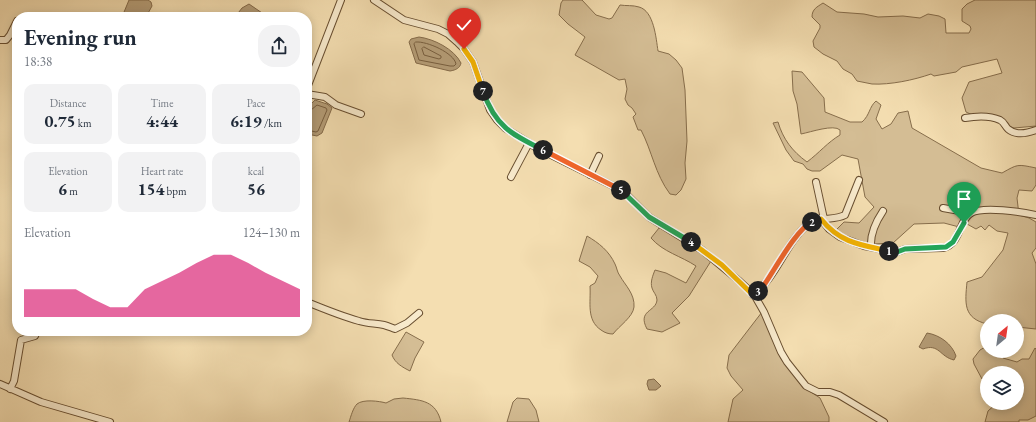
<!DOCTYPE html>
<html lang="en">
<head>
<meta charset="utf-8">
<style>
	:root { --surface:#fff; --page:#f2f2f3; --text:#1f2937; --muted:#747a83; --accent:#db2777 }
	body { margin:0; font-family:"EB Garamond",serif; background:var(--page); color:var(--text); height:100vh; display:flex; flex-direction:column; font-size:15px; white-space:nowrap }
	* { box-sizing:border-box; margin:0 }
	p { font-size:13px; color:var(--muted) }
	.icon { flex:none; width:22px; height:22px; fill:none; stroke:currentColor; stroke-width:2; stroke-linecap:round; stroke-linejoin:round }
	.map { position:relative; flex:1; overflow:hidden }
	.drawer { position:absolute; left:12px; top:12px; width:300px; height:324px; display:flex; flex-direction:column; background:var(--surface); border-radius:16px; box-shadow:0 2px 10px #0003 }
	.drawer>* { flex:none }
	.needle { width:26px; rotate:29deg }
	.buttons { position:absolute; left:980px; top:314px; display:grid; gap:8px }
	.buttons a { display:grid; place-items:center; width:44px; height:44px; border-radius:50%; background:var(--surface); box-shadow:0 2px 10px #0003; font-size:20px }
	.pin { position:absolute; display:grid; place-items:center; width:34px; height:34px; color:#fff; margin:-41px -17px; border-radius:50% 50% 50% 0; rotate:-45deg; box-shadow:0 0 4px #0007 }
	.pin .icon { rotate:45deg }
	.km { position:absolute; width:20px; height:20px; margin:-10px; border-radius:50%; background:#222; color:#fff; font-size:11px; line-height:20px; text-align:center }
	.round { display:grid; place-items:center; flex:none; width:42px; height:42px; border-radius:16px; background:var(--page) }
	.headline { display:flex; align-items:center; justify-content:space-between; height:68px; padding:0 12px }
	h1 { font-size:22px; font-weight:700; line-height:30px }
	.stats { display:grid; grid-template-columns:repeat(3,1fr); gap:6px; height:68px; padding:4px 12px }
	.stats div { display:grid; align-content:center; border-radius:10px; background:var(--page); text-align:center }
	.stats b { font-size:17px; font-weight:700 }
	.stats small { font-size:11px; font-weight:400 }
	.stats p { font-size:11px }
	.chart { height:112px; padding:8px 12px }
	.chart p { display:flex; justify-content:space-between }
	.chart svg { width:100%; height:72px; margin-top:4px; fill:var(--accent); opacity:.7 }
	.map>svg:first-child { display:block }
	.green { fill:#d4bd94; stroke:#876e4c }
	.water { fill:#b59d77; stroke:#846a49 }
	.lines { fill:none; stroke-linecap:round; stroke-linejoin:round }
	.shore { stroke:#785e3e; stroke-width:1 }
	.minor-casing { stroke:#684e30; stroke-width:8 }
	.minor { stroke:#f8eacc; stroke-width:6 }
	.split-1-casing { stroke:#fff; stroke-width:8 }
	.split-2-casing { stroke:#fff; stroke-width:8 }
	.split-3-casing { stroke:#fff; stroke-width:8 }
	.split-4-casing { stroke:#fff; stroke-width:8 }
	.split-5-casing { stroke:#fff; stroke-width:8 }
	.split-6-casing { stroke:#fff; stroke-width:8 }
	.split-7-casing { stroke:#fff; stroke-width:8 }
	.split-8-casing { stroke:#fff; stroke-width:8 }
	.split-1 { stroke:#22a559; stroke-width:5 }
	.split-2 { stroke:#f5b400; stroke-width:5 }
	.split-3 { stroke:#f0652b; stroke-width:5 }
	.split-4 { stroke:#f5b400; stroke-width:5 }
	.split-5 { stroke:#22a559; stroke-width:5 }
	.split-6 { stroke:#f0652b; stroke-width:5 }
	.split-7 { stroke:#22a559; stroke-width:5 }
	.split-8 { stroke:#f5b400; stroke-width:5 }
</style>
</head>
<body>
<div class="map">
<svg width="1036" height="422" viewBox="0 0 1036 422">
	<rect width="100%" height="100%" fill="#f4deb1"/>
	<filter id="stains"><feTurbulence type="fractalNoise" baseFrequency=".005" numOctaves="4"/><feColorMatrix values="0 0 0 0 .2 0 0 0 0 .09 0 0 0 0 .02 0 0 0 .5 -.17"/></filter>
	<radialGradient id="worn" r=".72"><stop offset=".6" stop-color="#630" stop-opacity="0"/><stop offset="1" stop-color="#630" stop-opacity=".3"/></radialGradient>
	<path class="green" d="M563,0h19l14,15 13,4 3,-1 8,-13c6,1 13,0 19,2 15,4 17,31 19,44l11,3 7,6 6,8 3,22 2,51 -2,22 1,16 -5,11 -5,5 -6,-1c-15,-20 -18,-43 -29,-64h-3l-5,-13 3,-3 -4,-6 -4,-3 -3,-6 2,-10 -2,-10 -6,1 -44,-25 10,-18 -17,-13 -9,-9 2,-12z
		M975,0h61v126l-22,2 -18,-7 -17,-3 -13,-6 -4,-14 7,-16 33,-9 -5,-14 -35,8 -6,5 -22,4 -3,-2c-17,6 -41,11 -59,10 -5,-1 -10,-2 -15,-3l-5,-7 -9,-5 -6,-8 -14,-7 -9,-7 -1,-6 7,-13v-3l-8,-8c0,-8 5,-10 11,-14l14,9 27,2 14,3 25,-1 17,2 8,-4 11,2 6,3 1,14h23l2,-4 -1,-3 -8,-5v-12l5,-5z
		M792,71l10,1 22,26 1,14 25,10h12c8,-7 7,-15 14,-21l5,4 -5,14 6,10 9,-5 7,-11 10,-2 4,17 69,40 21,5c16,-9 15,-9 34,-5v17l-4,6 -13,-1 -2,8 2,17 10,3 7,4v26l-4,5 4,11v65l-19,-2v-6h-30v3c-24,-6 -22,-21 -20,-42l15,-5 21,-27 5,-17 -11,-2 -8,-6 -4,5 -4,-4 -5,3 -9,-5 -4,4 -19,-5 -30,1 -21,19 -22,1 -23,-6 -12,-8 8,-8 15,1 15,-16 -9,-10 -7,-38 -16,-4 -22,16h-8l-5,-2 -4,-5 -9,-3 -8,-11 -13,-27 5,-1c5,17 14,29 29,40 12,-9 21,-20 33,-27v-5c-6,-6 -29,2 -39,4l-4,-30 -4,-13z
		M659,228l4,1 41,25 7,7 -22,35 -17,17 8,10 -18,9 -15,-3c-10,-19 9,-17 10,-29 0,-5 -4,-8 -5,-12 -2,-6 1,-13 3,-18l11,3 20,10 10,-17c-15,-10 -33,-14 -45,-28z
		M587,236c12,7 22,15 28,28 2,4 2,8 5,12 5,9 15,18 14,31 -1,10 -15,19 -21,27 -4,0 -8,-1 -12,-4 -15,-10 -10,-28 -11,-44l5,-3 3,-7 -8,-9 -11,-6z
		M762,312l19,47 24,29 15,10 9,19v5h-101l5,-23 10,-9 -12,-14 -4,-8 2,-13z
		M406,332l18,10 -9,16 -5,13c-8,-4 -15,-8 -18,-16z
		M987,346v5h13l4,2 -1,5 14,4 5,-3h7l6,-11 1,1v67l-8,4h-9v2h-34l3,-11 9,-8h20v-30h-30v6h-5l-8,-15 -1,-5 7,-9z
		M403,398c19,2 33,3 38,24h-92c2,-6 4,-14 8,-18 6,-5 22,-3 29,-1l8,-4z
		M517,398l12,1 7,11 3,12h-32l6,-20z"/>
	<path class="water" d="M129,0h19l3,2 1,4 -6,11h-24z
		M249,4l16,11 1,2h-31l7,-9z
		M419,37c15,2 35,12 42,26 -1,5 -5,7 -11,8l-34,-8 -7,-21 2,-3z
		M315,100l12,4 5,4 -10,25 -5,3 -10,-2v-23l3,-8h2z
		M927,333c13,2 25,11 29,23l-2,4c-14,-3 -15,-17 -31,-11l-4,-2z
		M654,379l7,7 -5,4h-7l-2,-6 1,-4z"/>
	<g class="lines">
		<path class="shore" d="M416,42c11,-1 38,11 40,22l-2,2h-4l-31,-6 -5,-16z
			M424,47l17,9v2l-2,1 -15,-4 -2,-6z
			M307,111l4,-1 6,-5 9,3 1,2 -9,21 -2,1 -9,-2"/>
		<g class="minor-casing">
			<path id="minor" d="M374,0l30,20 34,9 10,5 9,8 7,7 9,13 17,48 7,10 8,8 32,20 86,43 26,26 53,33 36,30 12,11 6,7 8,14 17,40 6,10 19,24 12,6h12l9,3 45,27
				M0,40h6l4,-5 7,-14
				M307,88l34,-88
				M307,94l18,3 11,8 25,9
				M965,118c11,-2 24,-3 35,2 4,2 5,6 8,9 8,7 20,4 28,1
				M590,175l9,-19
				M511,177l18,-34
				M816,182l8,37
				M943,208l28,5
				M821,219l8,10 11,8 24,9 33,6 8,-3 38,-1c18,-4 15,-27 28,-35 12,-7 51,-1 65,2
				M871,247c-1,-13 4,-24 12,-36
				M753,295c24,-18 32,-51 54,-70 10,-9 27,-4 38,-10l14,-35
				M307,302c17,7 34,14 52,19 9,3 17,2 25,4 4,1 8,3 11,4l12,-6 12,-10
				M0,384l41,18 69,20
				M10,389l4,-8 7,-41 14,-4 2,-5"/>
		</g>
		<use href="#minor" class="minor"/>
	</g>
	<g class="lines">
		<g class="split-1-casing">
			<path id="split-1" d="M889,251l8,1 8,-3 41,-2 7,-5 11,-19"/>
		</g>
		<g class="split-2-casing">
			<path id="split-2" d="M812,222l9,-3c19,24 40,26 68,32"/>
		</g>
		<g class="split-3-casing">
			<path id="split-3" d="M758,291l6,-6c10,-14 33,-57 48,-63"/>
		</g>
		<g class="split-4-casing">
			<path id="split-4" d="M691,242l31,23 31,30 5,-4"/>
		</g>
		<g class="split-5-casing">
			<path id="split-5" d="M621,190l28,27 42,25"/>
		</g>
		<g class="split-6-casing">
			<path id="split-6" d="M543,150l78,40"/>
		</g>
		<g class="split-7-casing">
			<path id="split-7" d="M483,91c12,35 28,43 60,59"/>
		</g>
		<g class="split-8-casing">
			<path id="split-8" d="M464,49l9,13 10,29"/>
		</g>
		<use href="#split-1" class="split-1"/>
		<use href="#split-2" class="split-2"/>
		<use href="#split-3" class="split-3"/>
		<use href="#split-4" class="split-4"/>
		<use href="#split-5" class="split-5"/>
		<use href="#split-6" class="split-6"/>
		<use href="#split-7" class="split-7"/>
		<use href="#split-8" class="split-8"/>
	</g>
	<rect width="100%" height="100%" filter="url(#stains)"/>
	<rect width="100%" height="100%" fill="url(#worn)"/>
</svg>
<div class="buttons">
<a><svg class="needle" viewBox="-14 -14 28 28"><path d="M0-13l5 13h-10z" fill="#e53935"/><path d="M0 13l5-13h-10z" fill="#747a83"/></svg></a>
<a><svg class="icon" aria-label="layers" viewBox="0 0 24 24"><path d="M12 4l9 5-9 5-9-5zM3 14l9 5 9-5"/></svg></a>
</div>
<div class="pin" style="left:964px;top:223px;background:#1e9e55"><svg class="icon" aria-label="arrive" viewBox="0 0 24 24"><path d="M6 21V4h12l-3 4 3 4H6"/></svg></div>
<div class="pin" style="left:464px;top:49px;background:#d93025"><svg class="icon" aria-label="check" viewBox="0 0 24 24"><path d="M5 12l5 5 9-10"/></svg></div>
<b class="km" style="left:889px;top:251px">1</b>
<b class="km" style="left:812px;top:222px">2</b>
<b class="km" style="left:758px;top:291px">3</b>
<b class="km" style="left:691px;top:242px">4</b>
<b class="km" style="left:621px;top:190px">5</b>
<b class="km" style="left:543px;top:150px">6</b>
<b class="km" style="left:483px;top:91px">7</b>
<section class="drawer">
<div class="headline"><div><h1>Evening run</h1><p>18:38</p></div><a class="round"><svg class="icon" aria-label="share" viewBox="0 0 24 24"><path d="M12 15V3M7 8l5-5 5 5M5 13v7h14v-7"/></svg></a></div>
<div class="stats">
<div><p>Distance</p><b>0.75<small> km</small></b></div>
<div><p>Time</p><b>4:44</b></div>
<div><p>Pace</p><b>6:19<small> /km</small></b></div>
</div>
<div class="stats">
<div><p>Elevation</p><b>6<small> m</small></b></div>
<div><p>Heart rate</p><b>154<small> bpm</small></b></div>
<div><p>kcal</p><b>56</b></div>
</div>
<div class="chart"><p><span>Elevation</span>124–130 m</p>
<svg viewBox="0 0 160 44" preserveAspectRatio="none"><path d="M0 44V27L10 27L20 27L30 27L40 33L50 38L60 38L70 27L80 22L90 17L100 11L110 6L120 6L130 11L140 17L150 22L160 27V44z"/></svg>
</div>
</section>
</div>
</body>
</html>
